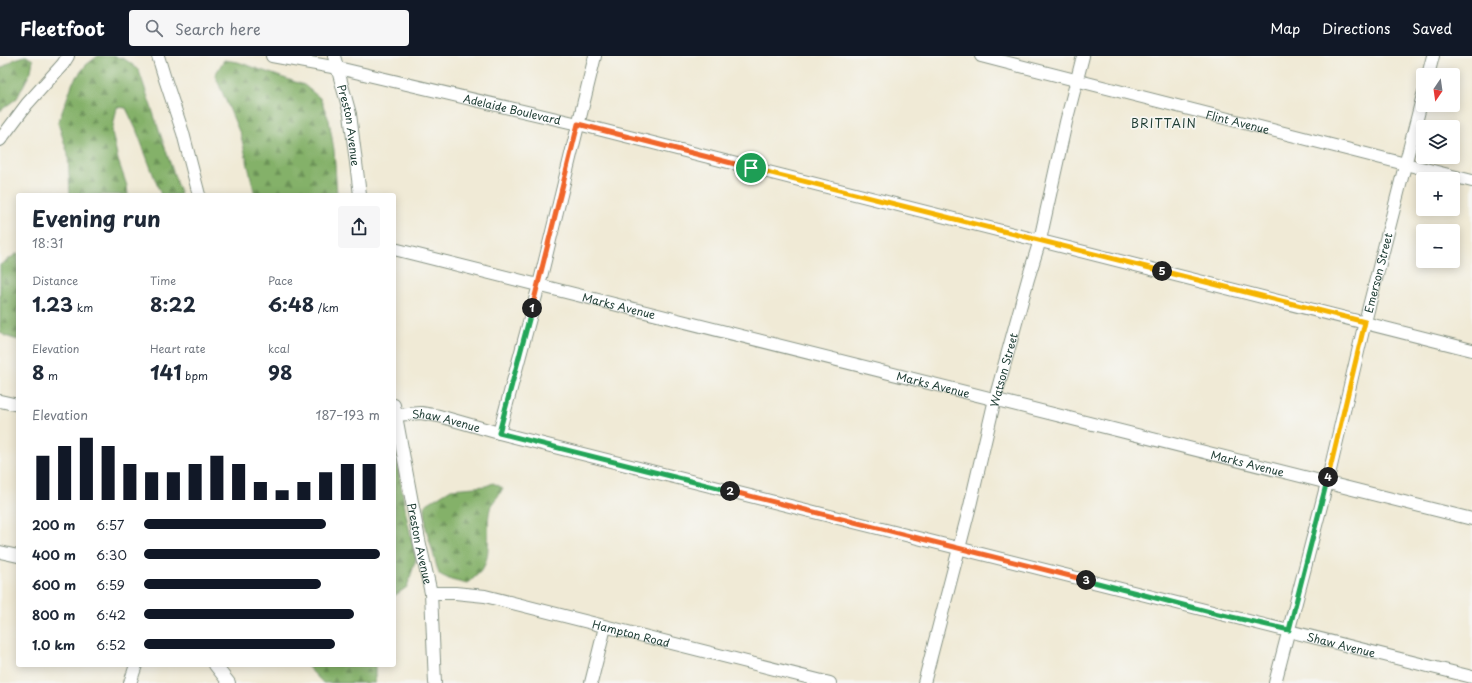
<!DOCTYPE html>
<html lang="en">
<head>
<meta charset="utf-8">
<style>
	:root { --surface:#fff; --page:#f6f6f7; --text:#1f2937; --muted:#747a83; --accent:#111827 }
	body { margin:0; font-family:"Playpen Sans",sans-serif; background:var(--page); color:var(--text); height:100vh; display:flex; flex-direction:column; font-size:15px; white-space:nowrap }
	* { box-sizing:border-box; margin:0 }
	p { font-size:13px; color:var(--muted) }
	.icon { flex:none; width:22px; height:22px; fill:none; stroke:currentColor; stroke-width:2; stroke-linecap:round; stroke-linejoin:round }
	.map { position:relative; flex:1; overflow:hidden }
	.details { position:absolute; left:16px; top:137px; width:380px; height:474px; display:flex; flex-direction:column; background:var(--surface); border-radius:4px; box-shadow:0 2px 10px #0003 }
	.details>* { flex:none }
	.needle { width:26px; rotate:193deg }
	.fabs { position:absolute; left:1416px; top:12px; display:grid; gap:8px }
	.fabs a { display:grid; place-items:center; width:44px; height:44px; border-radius:4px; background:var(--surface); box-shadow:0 2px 10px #0003; font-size:20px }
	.pin { position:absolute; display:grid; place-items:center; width:34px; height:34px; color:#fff; margin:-17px; border:2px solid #fff; border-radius:50%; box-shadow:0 1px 4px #0007 }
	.km { position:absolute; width:20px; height:20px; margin:-10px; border-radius:50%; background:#222; color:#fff; font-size:11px; line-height:20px; text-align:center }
	.round { display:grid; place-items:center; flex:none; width:42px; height:42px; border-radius:4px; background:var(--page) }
	.headline { display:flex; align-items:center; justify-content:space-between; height:68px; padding:0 16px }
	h1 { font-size:22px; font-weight:700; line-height:30px }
	.figures { display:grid; grid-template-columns:repeat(3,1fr); gap:6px; height:68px; padding:4px 16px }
	.figures div { display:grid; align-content:center }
	.figures b { font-size:20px; font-weight:700 }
	.figures small { font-size:11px; font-weight:400 }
	.figures p { font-size:11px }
	.chart { height:112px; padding:8px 16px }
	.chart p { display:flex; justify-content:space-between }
	.chart svg { width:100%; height:72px; margin-top:4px; stroke:var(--accent); stroke-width:6 }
	ul { padding:0 16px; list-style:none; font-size:13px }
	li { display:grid; grid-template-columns:64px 48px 1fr; align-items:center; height:30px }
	li i { height:10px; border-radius:5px; background:var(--accent) }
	header { display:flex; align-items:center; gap:24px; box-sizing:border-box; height:56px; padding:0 20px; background:var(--accent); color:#fff }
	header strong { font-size:19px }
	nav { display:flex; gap:22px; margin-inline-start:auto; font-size:14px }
	.search { width:280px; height:36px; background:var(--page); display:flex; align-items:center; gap:10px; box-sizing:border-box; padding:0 14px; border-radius:4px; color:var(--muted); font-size:15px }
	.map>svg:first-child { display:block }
	.forest { fill:url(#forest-firs); stroke:#52774e }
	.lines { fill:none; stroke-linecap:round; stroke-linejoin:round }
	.street-casing { stroke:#889485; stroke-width:14 }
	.street { stroke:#fff; stroke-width:12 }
	.split-1-casing { stroke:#fff; stroke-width:8 }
	.split-2-casing { stroke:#fff; stroke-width:8 }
	.split-3-casing { stroke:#fff; stroke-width:8 }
	.split-4-casing { stroke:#fff; stroke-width:8 }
	.split-5-casing { stroke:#fff; stroke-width:8 }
	.split-6-casing { stroke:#fff; stroke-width:8 }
	.split-1 { stroke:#f0652b; stroke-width:5 }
	.split-2 { stroke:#22a559; stroke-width:5 }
	.split-3 { stroke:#f0652b; stroke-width:5 }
	.split-4 { stroke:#22a559; stroke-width:5 }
	.split-5 { stroke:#f5b400; stroke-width:5 }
	.split-6 { stroke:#f5b400; stroke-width:5 }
	.labels { text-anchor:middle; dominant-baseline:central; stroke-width:3.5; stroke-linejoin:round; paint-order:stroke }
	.street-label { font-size:11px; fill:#1f3d34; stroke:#f6f6f2 }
	.neighbourhood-label { font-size:12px; letter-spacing:1px; fill:#1f3d34; stroke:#f6f6f2 }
</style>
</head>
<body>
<header>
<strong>Fleetfoot</strong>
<div class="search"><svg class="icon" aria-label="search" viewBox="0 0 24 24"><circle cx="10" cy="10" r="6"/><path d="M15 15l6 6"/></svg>Search here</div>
<nav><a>Map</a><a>Directions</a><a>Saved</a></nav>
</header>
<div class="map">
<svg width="1472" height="627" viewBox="0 0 1472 627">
	<defs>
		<pattern id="forest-firs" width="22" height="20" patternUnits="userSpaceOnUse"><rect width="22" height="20" fill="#84b169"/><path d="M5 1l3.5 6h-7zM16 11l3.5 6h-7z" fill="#6b9157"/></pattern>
	</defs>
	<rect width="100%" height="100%" fill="#f6f6f2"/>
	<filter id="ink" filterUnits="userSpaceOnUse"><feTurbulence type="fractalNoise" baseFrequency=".025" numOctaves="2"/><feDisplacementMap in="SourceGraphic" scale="8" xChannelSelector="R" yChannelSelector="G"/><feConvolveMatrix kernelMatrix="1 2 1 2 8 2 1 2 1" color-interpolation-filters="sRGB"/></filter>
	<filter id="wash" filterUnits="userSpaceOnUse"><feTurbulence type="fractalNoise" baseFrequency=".012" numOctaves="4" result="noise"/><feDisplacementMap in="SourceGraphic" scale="16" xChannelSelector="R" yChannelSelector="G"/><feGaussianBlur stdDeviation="0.9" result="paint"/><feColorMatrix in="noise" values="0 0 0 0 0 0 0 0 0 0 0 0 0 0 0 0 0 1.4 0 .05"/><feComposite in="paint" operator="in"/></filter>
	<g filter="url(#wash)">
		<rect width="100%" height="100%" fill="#f0ead6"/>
		<path class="forest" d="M26,0l7,4 -2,11 -14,27 -17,13v-42l15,-10z
			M98,0c21,0 26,0 41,15l42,124h-20l-25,-66 -10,-21 -9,-1 -5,25 6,28 9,26 1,9h-58l-2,-41 -10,-31 15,-41 13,-17z
			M224,4l14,2 66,23 16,13 9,22 5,30 3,45h-82l-14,-59 -26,-61z
			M18,197v87l-13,-4 -5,-4v-67z
			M394,387l12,71 10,45 -9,28 -13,9z
			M493,427l10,5c-3,7 -9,12 -12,18 -7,18 3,49 -10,65 -4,5 -10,9 -14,13l-16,-4 -12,-6 -13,-46 -1,-23 26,-16 35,-3z
			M306,609h69v18h-52z"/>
	</g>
	<g filter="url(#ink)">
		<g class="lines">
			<g class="street-casing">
				<g id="street">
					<path d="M158,0l7,23 18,54 16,62"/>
					<path id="s1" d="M272,0l66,12 240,56 894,226"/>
					<path id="s2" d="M334,0l16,58 10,81"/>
					<path id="s3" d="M981,0l491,125"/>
					<path d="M1428,19l5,-19"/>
					<path d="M0,84l27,-36 36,-40 5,-8"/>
					<path id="s4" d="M394,193l1078,270"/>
					<path d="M0,345l18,4"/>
					<path id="s5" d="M394,349l25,135 12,53 4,90"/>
					<path id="s6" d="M396,359l25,-2 18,3 60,17 973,244"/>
					<path d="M499,377l40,-148 56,-229"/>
					<path d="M0,496l18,4"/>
					<path id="s7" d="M431,537h24l30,3 345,87"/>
					<path d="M215,609l14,18"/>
					<path d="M130,627l6,-18"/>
					<path d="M591,627l14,-56"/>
					<path id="s8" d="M924,627l45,-173 26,-111 33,-120 12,-39 26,-118 17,-66"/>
					<path id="s9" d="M1275,627l52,-200 38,-161 58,-227"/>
				</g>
			</g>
			<use href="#street" class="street"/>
		</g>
	</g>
	<g class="lines" filter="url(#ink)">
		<g class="split-1-casing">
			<path id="split-1" d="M532,252l46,-184 173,44"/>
		</g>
		<g class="split-2-casing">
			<path id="split-2" d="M532,252l-33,125 231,58"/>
		</g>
		<g class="split-3-casing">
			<path id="split-3" d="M730,435l356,89"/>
		</g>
		<g class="split-4-casing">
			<path id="split-4" d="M1086,524l128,33 75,17 39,-153"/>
		</g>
		<g class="split-5-casing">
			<path id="split-5" d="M1162,215l203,51 -37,155"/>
		</g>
		<g class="split-6-casing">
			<path id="split-6" d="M751,112l411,103"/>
		</g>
		<use href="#split-1" class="split-1"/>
		<use href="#split-2" class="split-2"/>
		<use href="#split-3" class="split-3"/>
		<use href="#split-4" class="split-4"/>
		<use href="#split-5" class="split-5"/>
		<use href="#split-6" class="split-6"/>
	</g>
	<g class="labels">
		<g class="street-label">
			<text stroke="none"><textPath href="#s1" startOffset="246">Adelaide Boulevard</textPath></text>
			<text stroke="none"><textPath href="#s3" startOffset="265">Flint Avenue</textPath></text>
			<text stroke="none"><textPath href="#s2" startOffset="71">Preston Avenue</textPath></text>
			<text stroke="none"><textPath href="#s9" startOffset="423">Emerson Street</textPath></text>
			<text stroke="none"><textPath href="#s4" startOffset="232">Marks Avenue</textPath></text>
			<text stroke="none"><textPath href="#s8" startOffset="323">Watson Street</textPath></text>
			<text stroke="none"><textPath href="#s4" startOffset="556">Marks Avenue</textPath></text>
			<text stroke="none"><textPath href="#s6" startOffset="51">Shaw Avenue</textPath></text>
			<text stroke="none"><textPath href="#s4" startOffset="880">Marks Avenue</textPath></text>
			<text stroke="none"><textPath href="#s5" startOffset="141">Preston Avenue</textPath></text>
			<text stroke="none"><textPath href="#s7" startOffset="205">Hampton Road</textPath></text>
			<text stroke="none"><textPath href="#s6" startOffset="974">Shaw Avenue</textPath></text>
		</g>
		<g class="neighbourhood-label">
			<text x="1164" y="67">BRITTAIN</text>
		</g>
	</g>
</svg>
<div class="fabs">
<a><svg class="needle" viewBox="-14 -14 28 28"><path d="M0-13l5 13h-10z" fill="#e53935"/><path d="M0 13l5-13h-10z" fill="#747a83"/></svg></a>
<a><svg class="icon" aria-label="layers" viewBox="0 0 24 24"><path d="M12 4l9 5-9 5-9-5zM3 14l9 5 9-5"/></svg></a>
<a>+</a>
<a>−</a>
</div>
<div class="pin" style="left:751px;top:112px;background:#1e9e55"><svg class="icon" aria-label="arrive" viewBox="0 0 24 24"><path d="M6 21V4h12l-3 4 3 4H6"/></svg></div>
<b class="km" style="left:532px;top:252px">1</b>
<b class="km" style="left:730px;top:435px">2</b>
<b class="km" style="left:1086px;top:524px">3</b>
<b class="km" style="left:1328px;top:421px">4</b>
<b class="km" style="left:1162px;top:215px">5</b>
<section class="details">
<div class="headline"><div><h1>Evening run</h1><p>18:31</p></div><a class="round"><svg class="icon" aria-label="share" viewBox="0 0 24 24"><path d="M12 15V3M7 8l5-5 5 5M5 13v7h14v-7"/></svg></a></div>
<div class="figures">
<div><p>Distance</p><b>1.23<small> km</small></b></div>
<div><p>Time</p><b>8:22</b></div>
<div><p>Pace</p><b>6:48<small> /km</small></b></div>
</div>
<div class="figures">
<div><p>Elevation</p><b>8<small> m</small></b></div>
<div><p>Heart rate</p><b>141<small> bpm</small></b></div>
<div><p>kcal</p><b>98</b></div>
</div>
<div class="chart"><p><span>Elevation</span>187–193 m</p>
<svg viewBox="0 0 160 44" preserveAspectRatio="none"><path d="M5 44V17M15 44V11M25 44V6M35 44V11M45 44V22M55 44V27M65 44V27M75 44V22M85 44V17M95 44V22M105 44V33M115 44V38M125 44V33M135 44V27M145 44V22M155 44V22"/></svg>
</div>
<ul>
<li><b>200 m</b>6:57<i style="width:77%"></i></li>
<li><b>400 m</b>6:30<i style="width:100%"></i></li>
<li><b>600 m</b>6:59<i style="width:75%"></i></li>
<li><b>800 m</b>6:42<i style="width:89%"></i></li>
<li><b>1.0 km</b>6:52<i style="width:81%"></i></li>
</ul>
</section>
</div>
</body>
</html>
